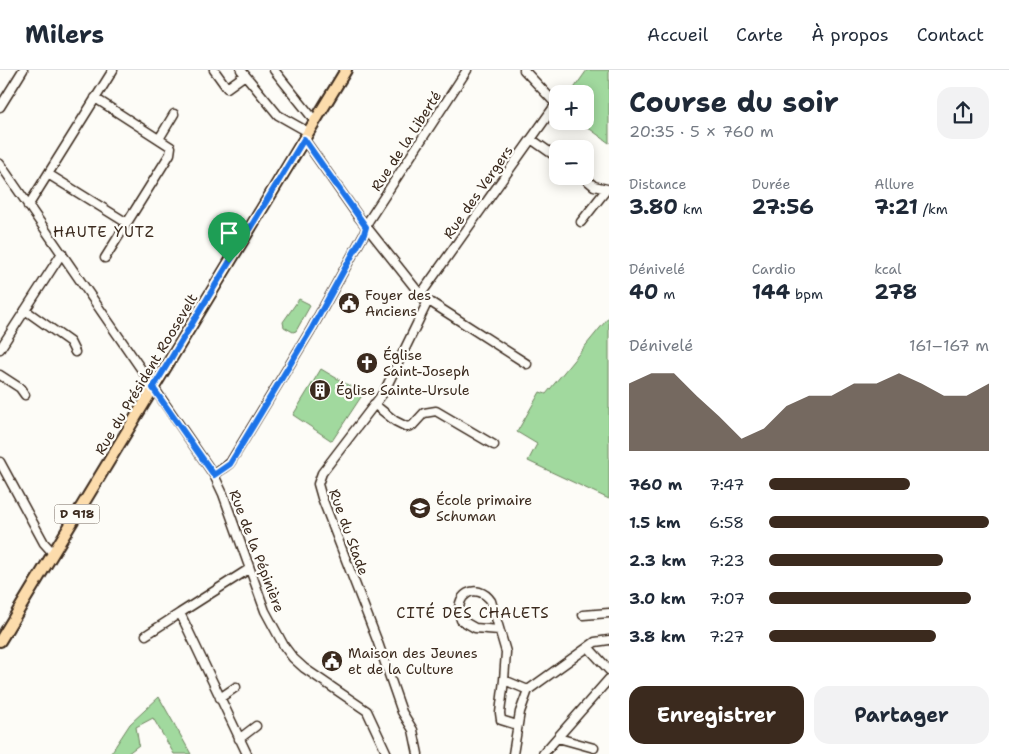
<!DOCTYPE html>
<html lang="fr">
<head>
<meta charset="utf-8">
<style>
	:root { --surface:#fff; --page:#f2f2f3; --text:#1f2937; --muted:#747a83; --line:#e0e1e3; --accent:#3b2a1e }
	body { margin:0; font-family:"Shantell Sans",sans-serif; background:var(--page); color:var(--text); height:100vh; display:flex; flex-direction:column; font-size:19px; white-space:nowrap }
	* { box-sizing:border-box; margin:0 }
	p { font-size:16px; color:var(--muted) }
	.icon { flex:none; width:28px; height:28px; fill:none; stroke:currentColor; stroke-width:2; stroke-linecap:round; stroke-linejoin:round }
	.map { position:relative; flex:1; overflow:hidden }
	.details { display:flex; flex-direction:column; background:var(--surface); width:400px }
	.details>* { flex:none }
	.fabs { position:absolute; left:549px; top:15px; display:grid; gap:10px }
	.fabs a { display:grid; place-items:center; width:45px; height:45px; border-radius:10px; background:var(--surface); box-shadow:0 2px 12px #0003; font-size:25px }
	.pin { position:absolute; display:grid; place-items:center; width:42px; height:42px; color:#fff; margin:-51px -21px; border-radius:50% 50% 50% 0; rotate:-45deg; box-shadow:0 0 5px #0007 }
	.pin .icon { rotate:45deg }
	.round { display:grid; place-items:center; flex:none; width:52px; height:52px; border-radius:15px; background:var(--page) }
	.summary { display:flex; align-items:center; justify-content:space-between; height:85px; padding:0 20px }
	h1 { font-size:28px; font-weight:700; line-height:38px }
	.stats { display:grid; grid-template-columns:repeat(3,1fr); gap:8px; height:85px; padding:5px 20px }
	.stats div { display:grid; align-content:center }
	.stats b { font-size:21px; font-weight:700 }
	.stats small { font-size:14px; font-weight:400 }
	.stats p { font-size:14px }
	.chart { height:140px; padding:10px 20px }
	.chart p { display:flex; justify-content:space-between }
	.chart svg { width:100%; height:90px; margin-top:5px; fill:var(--accent); opacity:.7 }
	.cta { display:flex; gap:10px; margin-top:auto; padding:10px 20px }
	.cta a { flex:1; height:58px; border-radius:15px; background:var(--accent); color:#fff; font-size:20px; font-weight:700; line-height:58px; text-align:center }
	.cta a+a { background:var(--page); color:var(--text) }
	ul { padding:0 20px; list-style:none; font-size:16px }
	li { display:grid; grid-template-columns:80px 60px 1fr; align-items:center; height:38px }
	li i { height:12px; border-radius:6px; background:var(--accent) }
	header { display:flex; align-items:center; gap:30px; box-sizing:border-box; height:70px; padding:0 25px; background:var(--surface); border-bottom:1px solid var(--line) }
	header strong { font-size:24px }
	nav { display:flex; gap:28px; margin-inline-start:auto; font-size:18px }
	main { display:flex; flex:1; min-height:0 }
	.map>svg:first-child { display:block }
	.green { fill:#a1d99e; stroke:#6e825e }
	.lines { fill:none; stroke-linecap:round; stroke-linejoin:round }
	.minor-casing { stroke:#3b2a1e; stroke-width:11 }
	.major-casing { stroke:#3b2a1e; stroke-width:14 }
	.minor { stroke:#fdfcf7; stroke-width:8 }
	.major { stroke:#fcdcac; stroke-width:10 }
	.route-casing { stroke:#fff; stroke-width:10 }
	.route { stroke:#1a73e8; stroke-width:6 }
	.labels { text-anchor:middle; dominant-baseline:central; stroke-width:4.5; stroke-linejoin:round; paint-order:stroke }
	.shield { fill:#fdfcf7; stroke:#75695f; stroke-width:1 }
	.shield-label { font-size:12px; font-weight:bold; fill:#3b2a1e }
	.street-label { font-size:14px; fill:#3b2a1e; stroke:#fdfcf7 }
	.poi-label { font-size:14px; fill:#3b2a1e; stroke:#fdfcf7; text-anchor:start }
	.neighbourhood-label { font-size:15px; letter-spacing:1px; fill:#3b2a1e; stroke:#fdfcf7 }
</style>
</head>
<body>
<header>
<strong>Milers</strong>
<nav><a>Accueil</a><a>Carte</a><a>À propos</a><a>Contact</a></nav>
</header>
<main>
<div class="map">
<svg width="609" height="684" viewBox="0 0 609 684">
	<rect width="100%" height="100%" fill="#fdfcf7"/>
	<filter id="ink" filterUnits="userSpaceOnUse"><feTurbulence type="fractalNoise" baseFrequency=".02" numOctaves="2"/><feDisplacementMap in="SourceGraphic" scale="10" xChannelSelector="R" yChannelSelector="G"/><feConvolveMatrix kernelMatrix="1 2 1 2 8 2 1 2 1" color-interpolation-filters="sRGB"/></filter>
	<g filter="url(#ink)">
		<path class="green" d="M587,0h22v73l-30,-22h6v-27h-15z
			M299,229l10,5 1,2 -14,25 -3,1 -9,-5 -1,-5z
			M609,247v182l-81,-38 9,-17 -20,-12 23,-40 6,2z
			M321,299l42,25 -31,47 -39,-26z
			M159,627l32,57h-17l-21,-36 -17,9 3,18 -12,9 -16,-1 19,-29z"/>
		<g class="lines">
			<g class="minor-casing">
				<path id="minor" d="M214,0l13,18 18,-13
					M241,0l37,45 30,17
					M274,0l41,51
					M95,28l76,49 -1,7 -65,104
					M0,37l23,-37
					M159,69l15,-25
					M304,69l54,77 69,87 -43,89 -62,81 -4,11 4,14 55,142 25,72 11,18 5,24
					M531,69l27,19
					M0,94l214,311 9,19 42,117 19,35 9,12 11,10 63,43 20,43
					M48,104l79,49
					M28,136l85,-136
					M581,152l26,-33 -13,-3 -12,-10
					M421,224l135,-190 -32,-34
					M427,233h5l95,61
					M25,240l45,32 5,10
					M0,279l62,-96
					M0,305l20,13 5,7
					M374,334l21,17 12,6 6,-2 11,-12 12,-2 58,34
					M0,392l44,81 9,10
					M214,405l16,-12 82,-135 52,-94 5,-14 98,-150
					M583,545l26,-2
					M499,560l-24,-2 -14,-8c-9,-26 16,-39 30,-19l15,51 -2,28 24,10 -8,22 -7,42
					M146,565l34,-22
					M588,577l7,-5 14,-2
					M504,610l-4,33 1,7 16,5
					M528,620l60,-43 21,23
					M220,628l16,-11
					M558,668l36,10
					M239,669l17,-13
					M247,684l-67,-141 69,-44
					M543,684l66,-75"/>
			</g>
			<g class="major-casing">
				<path id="major" d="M0,571l346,-571"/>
			</g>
			<use href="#minor" class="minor"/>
			<use href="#major" class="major"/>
		</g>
	</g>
	<g class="lines" filter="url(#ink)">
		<g class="route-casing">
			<path id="route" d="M304,69l62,88 -2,7 -52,94 -82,136 -16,11 -61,-87z"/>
		</g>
		<use href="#route" class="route"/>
	</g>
	<defs>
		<g id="civic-disc" transform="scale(1.125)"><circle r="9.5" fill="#3b2a1e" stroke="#fdfcf7"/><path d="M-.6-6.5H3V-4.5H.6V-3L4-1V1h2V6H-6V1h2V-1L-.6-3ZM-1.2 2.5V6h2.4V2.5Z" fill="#fff"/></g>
		<g id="church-disc" transform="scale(1.125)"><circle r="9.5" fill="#3b2a1e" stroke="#fdfcf7"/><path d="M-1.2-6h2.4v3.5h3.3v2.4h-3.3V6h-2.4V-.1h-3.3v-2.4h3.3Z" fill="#fff"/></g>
		<g id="building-disc" transform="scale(1.125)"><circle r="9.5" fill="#3b2a1e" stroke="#fdfcf7"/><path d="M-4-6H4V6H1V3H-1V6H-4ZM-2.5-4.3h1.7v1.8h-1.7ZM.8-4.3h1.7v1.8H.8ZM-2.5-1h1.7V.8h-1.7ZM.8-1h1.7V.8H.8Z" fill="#fff"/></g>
		<g id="school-disc" transform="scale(1.125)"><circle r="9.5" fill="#3b2a1e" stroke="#fdfcf7"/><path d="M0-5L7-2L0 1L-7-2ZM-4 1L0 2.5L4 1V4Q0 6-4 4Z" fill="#fff"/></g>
	</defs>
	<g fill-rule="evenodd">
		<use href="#civic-disc" x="349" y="233"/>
		<use href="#church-disc" x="367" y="293"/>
		<use href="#building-disc" x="320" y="320"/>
		<use href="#school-disc" x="420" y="438"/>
		<use href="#civic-disc" x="332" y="591"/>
	</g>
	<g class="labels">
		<rect class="shield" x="54.5" y="434.5" width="45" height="19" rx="4"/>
		<g class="shield-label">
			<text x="77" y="444">D 918</text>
		</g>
		<g class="street-label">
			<text transform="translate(406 71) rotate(-57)">Rue de la Liberté</text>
			<text transform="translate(478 122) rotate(-55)">Rue des Vergers</text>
			<text transform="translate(146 304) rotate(-59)">Rue du Président Roosevelt</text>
			<text transform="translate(349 462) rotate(70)">Rue du Stade</text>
			<text transform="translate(257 481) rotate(69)">Rue de la Pépinière</text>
		</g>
		<g class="poi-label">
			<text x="365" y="225">Foyer des<tspan x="365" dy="16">Anciens</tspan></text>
			<text x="383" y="285">Église<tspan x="383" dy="16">Saint-Joseph</tspan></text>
			<text x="336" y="320">Église Sainte-Ursule</text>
			<text x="436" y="430">École primaire<tspan x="436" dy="16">Schuman</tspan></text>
			<text x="348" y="583">Maison des Jeunes<tspan x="348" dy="16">et de la Culture</tspan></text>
		</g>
		<g class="neighbourhood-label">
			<text x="104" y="162">HAUTE YUTZ</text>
			<text x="473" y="543">CITÉ DES CHALETS</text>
		</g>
	</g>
</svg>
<div class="fabs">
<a>+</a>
<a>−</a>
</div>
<div class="pin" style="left:229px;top:193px;background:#1e9e55"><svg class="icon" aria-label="arrive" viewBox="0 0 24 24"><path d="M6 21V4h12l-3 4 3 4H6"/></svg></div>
</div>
<section class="details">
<div class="summary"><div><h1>Course du soir</h1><p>20:35 · 5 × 760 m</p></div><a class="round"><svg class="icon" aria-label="share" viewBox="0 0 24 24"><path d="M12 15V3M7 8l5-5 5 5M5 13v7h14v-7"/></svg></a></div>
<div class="stats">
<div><p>Distance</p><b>3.80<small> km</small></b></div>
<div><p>Durée</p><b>27:56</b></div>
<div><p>Allure</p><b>7:21<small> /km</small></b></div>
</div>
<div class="stats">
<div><p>Dénivelé</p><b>40<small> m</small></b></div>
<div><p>Cardio</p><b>144<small> bpm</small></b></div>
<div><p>kcal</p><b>278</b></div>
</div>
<div class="chart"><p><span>Dénivelé</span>161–167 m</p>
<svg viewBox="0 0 160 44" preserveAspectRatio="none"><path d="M0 44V11L10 6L20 6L30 17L40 27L50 38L60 33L70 22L80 17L90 17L100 11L110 11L120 6L130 11L140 17L150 17L160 11V44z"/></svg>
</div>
<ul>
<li><b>760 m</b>7:47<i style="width:64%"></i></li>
<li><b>1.5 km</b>6:58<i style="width:100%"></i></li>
<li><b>2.3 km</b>7:23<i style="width:79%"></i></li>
<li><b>3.0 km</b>7:07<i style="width:92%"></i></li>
<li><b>3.8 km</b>7:27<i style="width:76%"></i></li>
</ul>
<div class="cta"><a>Enregistrer</a><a>Partager</a></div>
</section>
</main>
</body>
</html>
